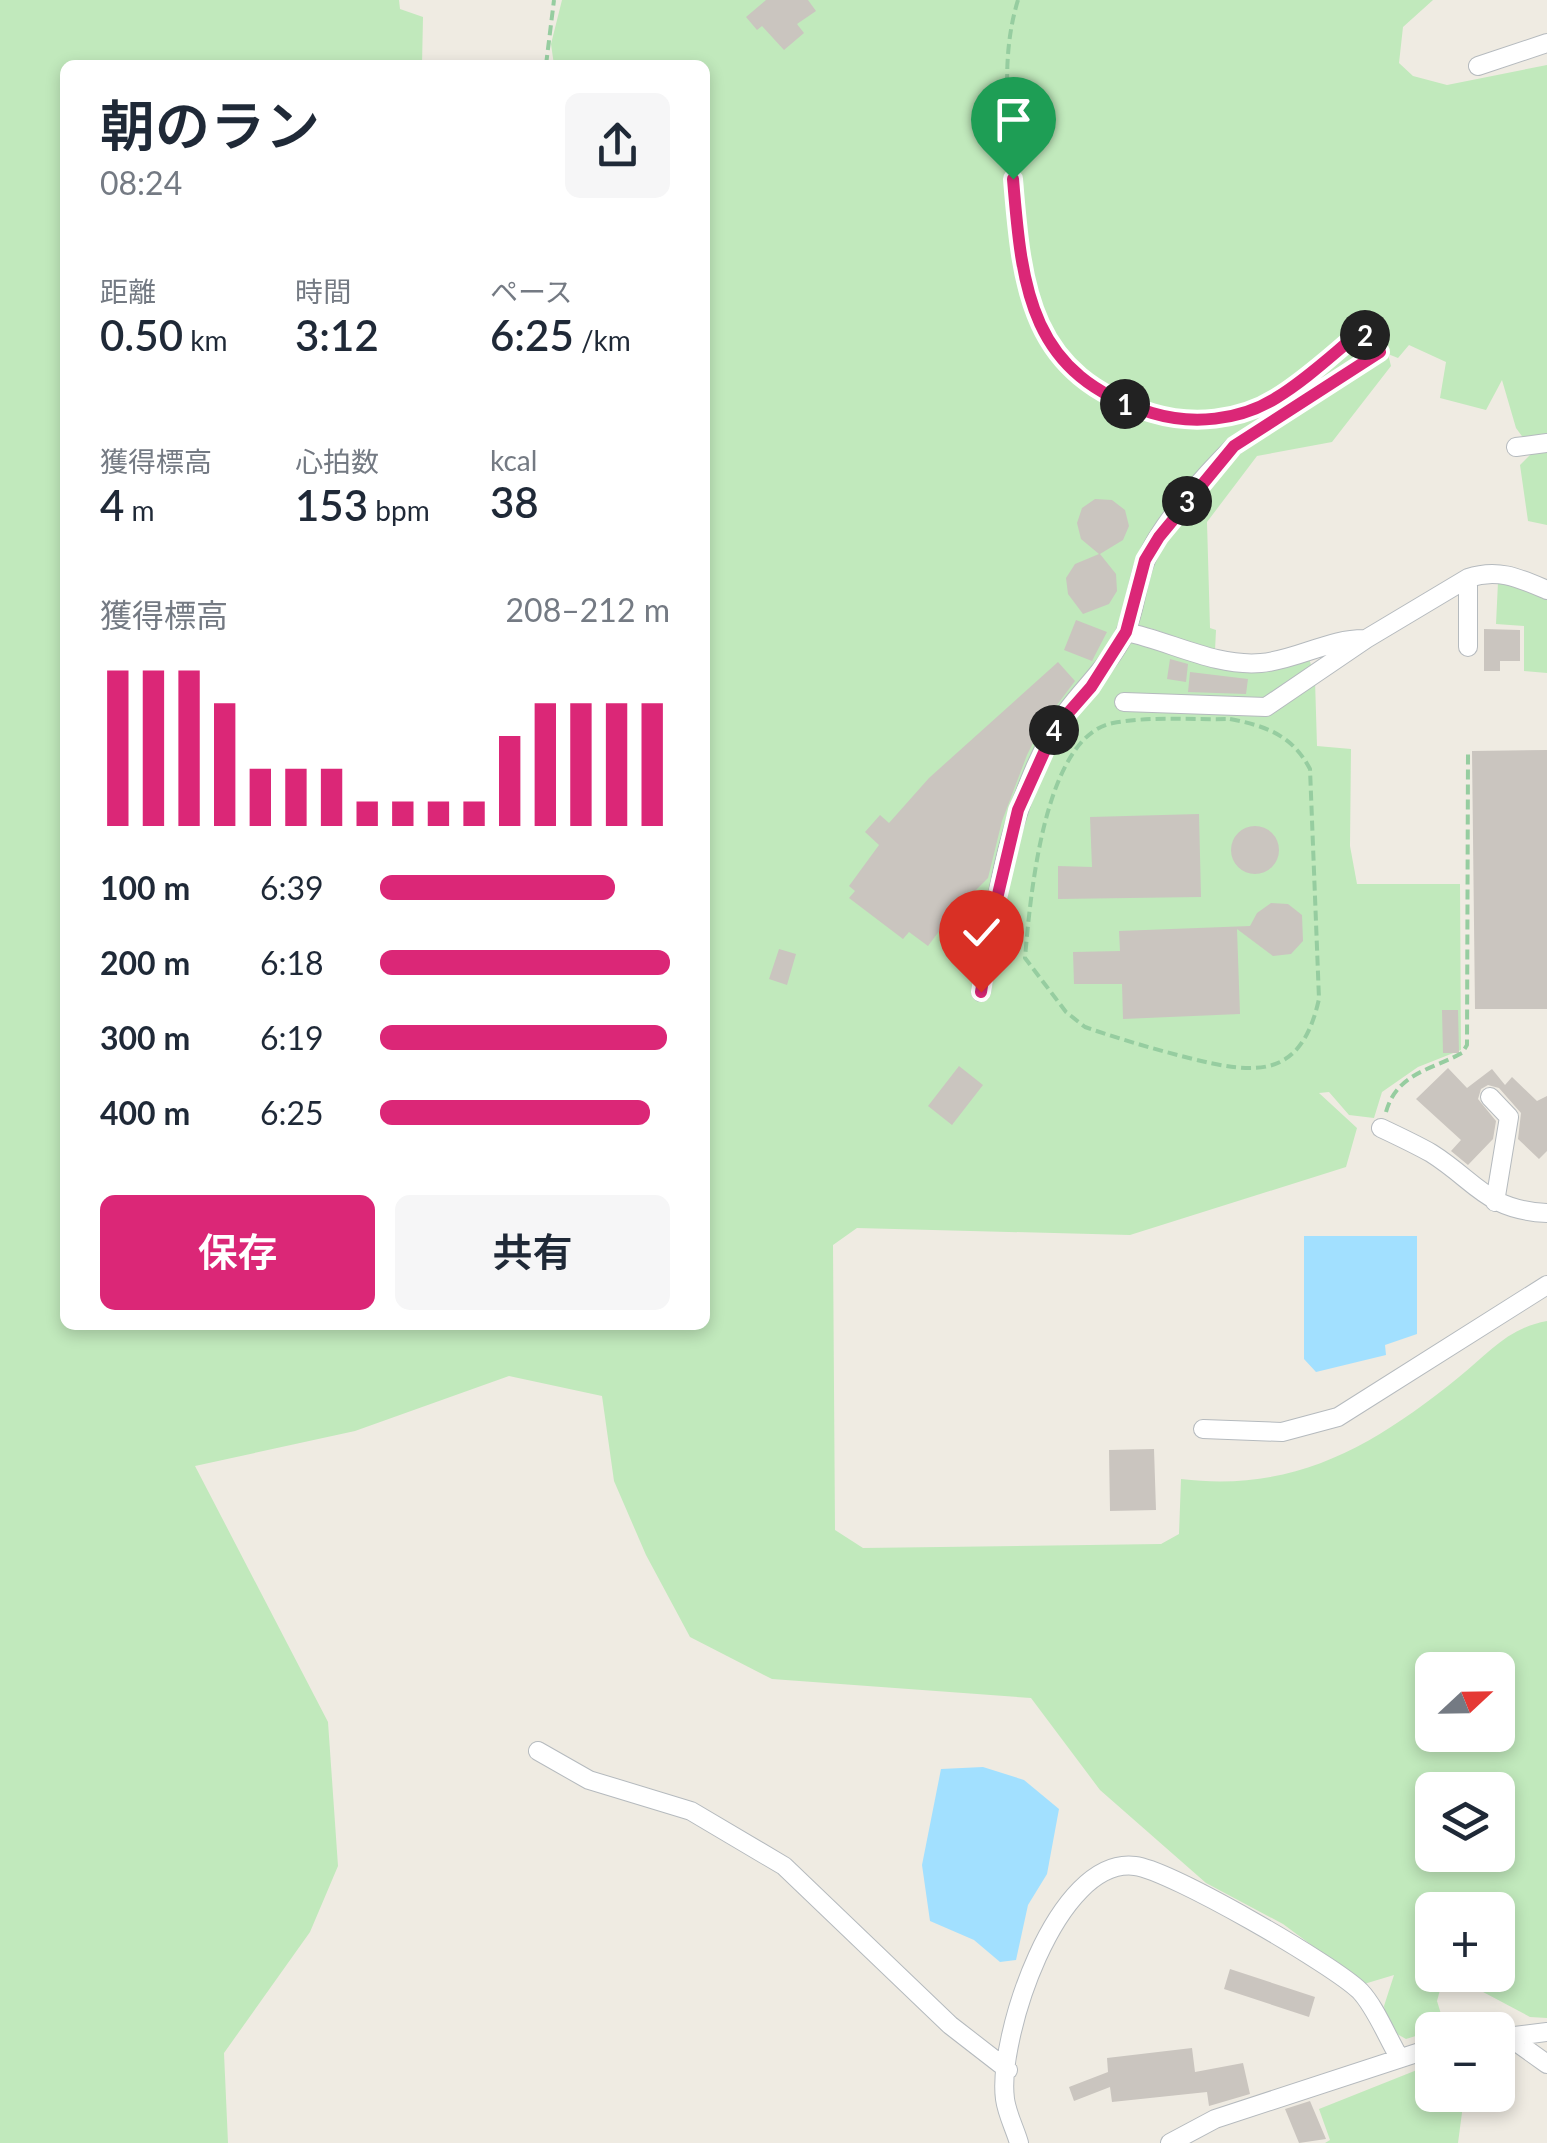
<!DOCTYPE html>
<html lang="ja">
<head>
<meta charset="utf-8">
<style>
	:root { --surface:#fff; --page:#f6f6f7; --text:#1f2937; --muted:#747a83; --accent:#db2777 }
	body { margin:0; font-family:Lato,"Noto Sans JP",sans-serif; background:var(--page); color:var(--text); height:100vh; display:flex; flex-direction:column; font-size:38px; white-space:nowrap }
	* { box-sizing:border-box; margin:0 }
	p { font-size:32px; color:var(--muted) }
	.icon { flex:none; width:55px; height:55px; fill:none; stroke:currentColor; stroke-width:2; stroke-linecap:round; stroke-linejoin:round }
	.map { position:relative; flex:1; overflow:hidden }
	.drawer { position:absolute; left:60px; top:60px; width:650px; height:1270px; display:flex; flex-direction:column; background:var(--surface); border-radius:15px; box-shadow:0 5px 15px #0003 }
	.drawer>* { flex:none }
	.needle { width:65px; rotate:68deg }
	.fabs { position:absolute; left:1415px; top:1652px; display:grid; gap:20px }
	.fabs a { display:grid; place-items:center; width:100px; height:100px; border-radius:15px; background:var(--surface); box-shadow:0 5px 15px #0003; font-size:50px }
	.pin { position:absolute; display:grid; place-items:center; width:85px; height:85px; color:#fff; margin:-102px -42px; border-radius:50% 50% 50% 0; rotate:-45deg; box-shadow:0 0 10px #0007 }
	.pin .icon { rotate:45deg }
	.km { position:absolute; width:50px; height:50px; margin:-25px; border-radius:50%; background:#222; color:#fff; font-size:28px; line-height:50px; text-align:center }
	.round { display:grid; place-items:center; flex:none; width:105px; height:105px; border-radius:15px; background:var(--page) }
	.summary { display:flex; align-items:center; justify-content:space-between; height:170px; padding:0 40px }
	h1 { font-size:55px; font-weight:600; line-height:75px }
	.stats { display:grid; grid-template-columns:repeat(3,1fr); gap:15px; height:170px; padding:10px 40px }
	.stats div { display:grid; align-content:center }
	.stats b { font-size:42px; font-weight:600 }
	.stats small { font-size:28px; font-weight:400 }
	.stats p { font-size:28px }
	.chart { height:280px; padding:20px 40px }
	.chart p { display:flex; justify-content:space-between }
	.chart svg { width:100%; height:180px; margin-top:10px; stroke:var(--accent); stroke-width:6 }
	.cta { display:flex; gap:20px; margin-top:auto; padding:20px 40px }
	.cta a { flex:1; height:115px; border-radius:15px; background:var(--accent); color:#fff; font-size:40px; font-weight:600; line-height:115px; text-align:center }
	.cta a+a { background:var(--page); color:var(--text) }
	ul { padding:0 40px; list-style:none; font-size:32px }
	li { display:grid; grid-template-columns:160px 120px 1fr; align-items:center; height:75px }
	li i { height:25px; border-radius:12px; background:var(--accent) }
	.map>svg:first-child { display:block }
	.green { fill:#c1e9bc; fill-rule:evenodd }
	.water { fill:#a2e0ff }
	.building { fill:#cac5bf }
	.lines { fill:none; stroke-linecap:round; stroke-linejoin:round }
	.minor-casing { stroke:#b5babe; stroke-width:20 }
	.path { stroke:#96cda0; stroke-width:4; stroke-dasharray:10 5; stroke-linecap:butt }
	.minor { stroke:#fff; stroke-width:18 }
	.route-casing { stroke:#fff; stroke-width:20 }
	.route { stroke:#db2777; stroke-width:12 }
</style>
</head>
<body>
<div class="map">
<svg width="1547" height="2143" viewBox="0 0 1547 2143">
	<rect width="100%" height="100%" fill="#efebe2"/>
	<path class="green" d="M0,0h399l1,9 23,8 -1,48h-357v1260h640v-1260h-151l-3,-21 11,-44h871l-30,27 -4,36 14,13 34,9 100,-20v371l-23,3 -8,-11 -14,-48 -16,30 -46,-12 6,-36 -37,-17 -11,13 -10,-4 3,12 -59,76 -75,14 -50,66 3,106 6,2 -1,21 -65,-23 -4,13 86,25 77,-8 6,22 2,66 34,3 -1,97 7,38h103l1,166 -43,17 -36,25 -8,26 -25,-3 -20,-23 -10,1 38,35 -11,39 -216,68 -273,-7 -24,17 2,285 28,18 298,-4 18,-10 2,-55c113,14 193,-33 278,-102 30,-24 49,-49 88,-56v697l-17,-1 -79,-42h47v-65h-66v65l8,15 -3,11 8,26 -39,12 -18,-10 -4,-23 10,-31 -30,9 -81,-60 -77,-41 -106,-93 -69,-92 -259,-19 -82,-42 -44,-82 -32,-74 -12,-85 -93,-20 -154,55 -160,35 133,256 10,144 -28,66 -86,121 4,90h-228zM1432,1670h66v65h-66zM1432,1790h66v65h-66z
		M1547,451v74l-19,-4 -8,-56 12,-12z
		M1498,582l26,5 23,12v74l-23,-2v-45l-28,-2z
		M1432,2064v31h43l-12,10 -5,38h-133l5,-3 -11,-31z"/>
	<path class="water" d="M1304,1236h113v98l-32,11 1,10 -70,17 -12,-13z
		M983,1767l41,13 35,29 -12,65 -19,31 -12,55 -16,2 -26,-22 -44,-19 -8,-56 19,-96z"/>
	<path class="building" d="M766,0h42l8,11 -19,13 7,9 -20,17 -22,-24 -5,4 -11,-13z
		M1095,499l17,1 13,10 4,16 -6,14 -23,14 16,20 1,17 -8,13 -26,10 -15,-20 -2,-16 9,-14 24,-10 -18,-15 -4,-16 5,-15z
		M1076,620l31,12 -15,29 -28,-11z
		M1484,629l36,1v31h-20v10h-16z
		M1170,659l18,5 -2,18 -19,-3z
		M1058,662l17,19 -33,44 -15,30 -25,66 -14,57 -21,21 15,10 -8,47 -34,-26 -12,16 -19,-14 -6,7 -54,-41 6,-7 -6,-5 30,-41 -14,-13 15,-17 9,8 40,-45z
		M1190,672l58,7 -2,15 -58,-2z
		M1547,750v259h-72l-3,-258z
		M1199,814l2,83 -143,2v-33l34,1 -2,-50z
		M1231 850a24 24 0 1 1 48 0a24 24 0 1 1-48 0Z
		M1271,903l17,1 14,11 1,26 -12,13 -18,2 -36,-27 3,85 -117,5 -1,-35h-48l-1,-32 47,-1 -1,-20 131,-5 7,-13z
		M779,949l17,5 -9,31 -18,-6z
		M1442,1010h16l1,43h-16z
		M959,1066l24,19 -31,40 -24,-19z
		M1448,1068l19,20 25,-19 13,16 7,-8 25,24 10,-5v55l-8,8 -21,-20 3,-26 -22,-25 -11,-3 -7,4 -3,10 18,22 -3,18 -25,26 -17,-14 10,-11 -45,-41z
		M1154,1449l2,61 -46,1 -1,-61z
		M1230,1969l85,28 -6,20 -85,-28z
		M1192,2048l3,24 48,-9 7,31 -41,12 -2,-14 -95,10 -2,-15 -36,14 -5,-14 39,-15 -1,-14z
		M1310,2101l16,38 -27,4 -14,-34z"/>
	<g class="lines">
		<g class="minor-casing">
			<path id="minor" d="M1478,66l69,-23
				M1516,447l31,-4
				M1468,578v69
				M1126,632c44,9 89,35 135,31 36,-3 69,-25 105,-24
				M1124,702l142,5 100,-68 102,-61c30,-10 51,0 79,12
				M981,992c14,-89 27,-182 73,-262 19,-34 53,-59 71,-97 11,-23 11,-50 21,-73 15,-37 60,-86 88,-114
				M1490,1097l19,20 -14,85
				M1381,1128c17,8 34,16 50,25 46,29 55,57 116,60
				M1203,1429l79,3 56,-15 209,-132
				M538,1751l51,29 102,31 93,55 166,159 58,45
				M1498,2038l49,-6
				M1512,2039l35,25
				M1019,2143c-4,-14 -12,-29 -14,-44 -8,-59 51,-243 130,-233 35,4 199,99 225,125 16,17 27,46 39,66
				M1170,2143l45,-24 217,-71"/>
		</g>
		<path class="path" d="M1018,0c-17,55 -10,109 -6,166 7,105 15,209 133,245 34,10 70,13 104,0 42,-15 77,-51 111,-79l20,20 -134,85
			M546,65l8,-65
			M1230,719c36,7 62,16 80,50l9,230c-18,80 -62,76 -130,59 -35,-9 -70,-19 -104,-31l-19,-15 -41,-54c5,-57 18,-222 88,-235 37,-7 79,-3 117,-4z
			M1386,1112c11,-39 45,-42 76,-59l5,-8 1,-294"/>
		<use href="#minor" class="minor"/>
	</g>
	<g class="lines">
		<g class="route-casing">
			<path id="route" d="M981,992l14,-85 23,-97 37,-82 36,-41 35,-55 19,-72 14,-23 75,-91 146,-94 -20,-20c-27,22 -54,48 -84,66 -37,23 -84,27 -124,15 -122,-37 -130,-123 -139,-234"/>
		</g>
		<use href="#route" class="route"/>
	</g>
</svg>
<div class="fabs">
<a><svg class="needle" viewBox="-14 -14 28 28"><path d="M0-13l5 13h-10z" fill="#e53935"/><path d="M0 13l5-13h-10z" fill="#747a83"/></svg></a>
<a><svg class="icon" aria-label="layers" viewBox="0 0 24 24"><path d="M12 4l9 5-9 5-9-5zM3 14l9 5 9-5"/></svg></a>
<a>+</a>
<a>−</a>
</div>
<div class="pin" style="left:1013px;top:179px;background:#1e9e55"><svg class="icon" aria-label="arrive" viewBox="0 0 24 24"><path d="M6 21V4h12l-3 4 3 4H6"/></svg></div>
<div class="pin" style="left:981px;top:992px;background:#d93025"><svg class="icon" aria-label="check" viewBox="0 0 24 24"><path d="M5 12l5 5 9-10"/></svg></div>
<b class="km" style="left:1125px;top:404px">1</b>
<b class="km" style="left:1365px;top:335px">2</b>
<b class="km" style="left:1187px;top:501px">3</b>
<b class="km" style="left:1054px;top:730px">4</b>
<section class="drawer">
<div class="summary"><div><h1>朝のラン</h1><p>08:24</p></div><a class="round"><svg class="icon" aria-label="share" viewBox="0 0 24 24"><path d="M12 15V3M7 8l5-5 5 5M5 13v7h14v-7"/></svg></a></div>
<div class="stats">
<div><p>距離</p><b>0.50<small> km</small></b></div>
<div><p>時間</p><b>3:12</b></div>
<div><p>ペース</p><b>6:25<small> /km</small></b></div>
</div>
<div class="stats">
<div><p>獲得標高</p><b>4<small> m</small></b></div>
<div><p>心拍数</p><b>153<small> bpm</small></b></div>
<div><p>kcal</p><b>38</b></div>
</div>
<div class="chart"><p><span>獲得標高</span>208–212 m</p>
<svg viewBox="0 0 160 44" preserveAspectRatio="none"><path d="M5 44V6M15 44V6M25 44V6M35 44V14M45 44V30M55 44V30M65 44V30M75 44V38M85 44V38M95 44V38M105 44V38M115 44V22M125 44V14M135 44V14M145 44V14M155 44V14"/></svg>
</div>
<ul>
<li><b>100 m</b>6:39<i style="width:81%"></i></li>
<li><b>200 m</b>6:18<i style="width:100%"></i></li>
<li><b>300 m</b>6:19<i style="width:99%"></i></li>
<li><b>400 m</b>6:25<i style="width:93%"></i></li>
</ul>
<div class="cta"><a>保存</a><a>共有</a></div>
</section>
</div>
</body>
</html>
